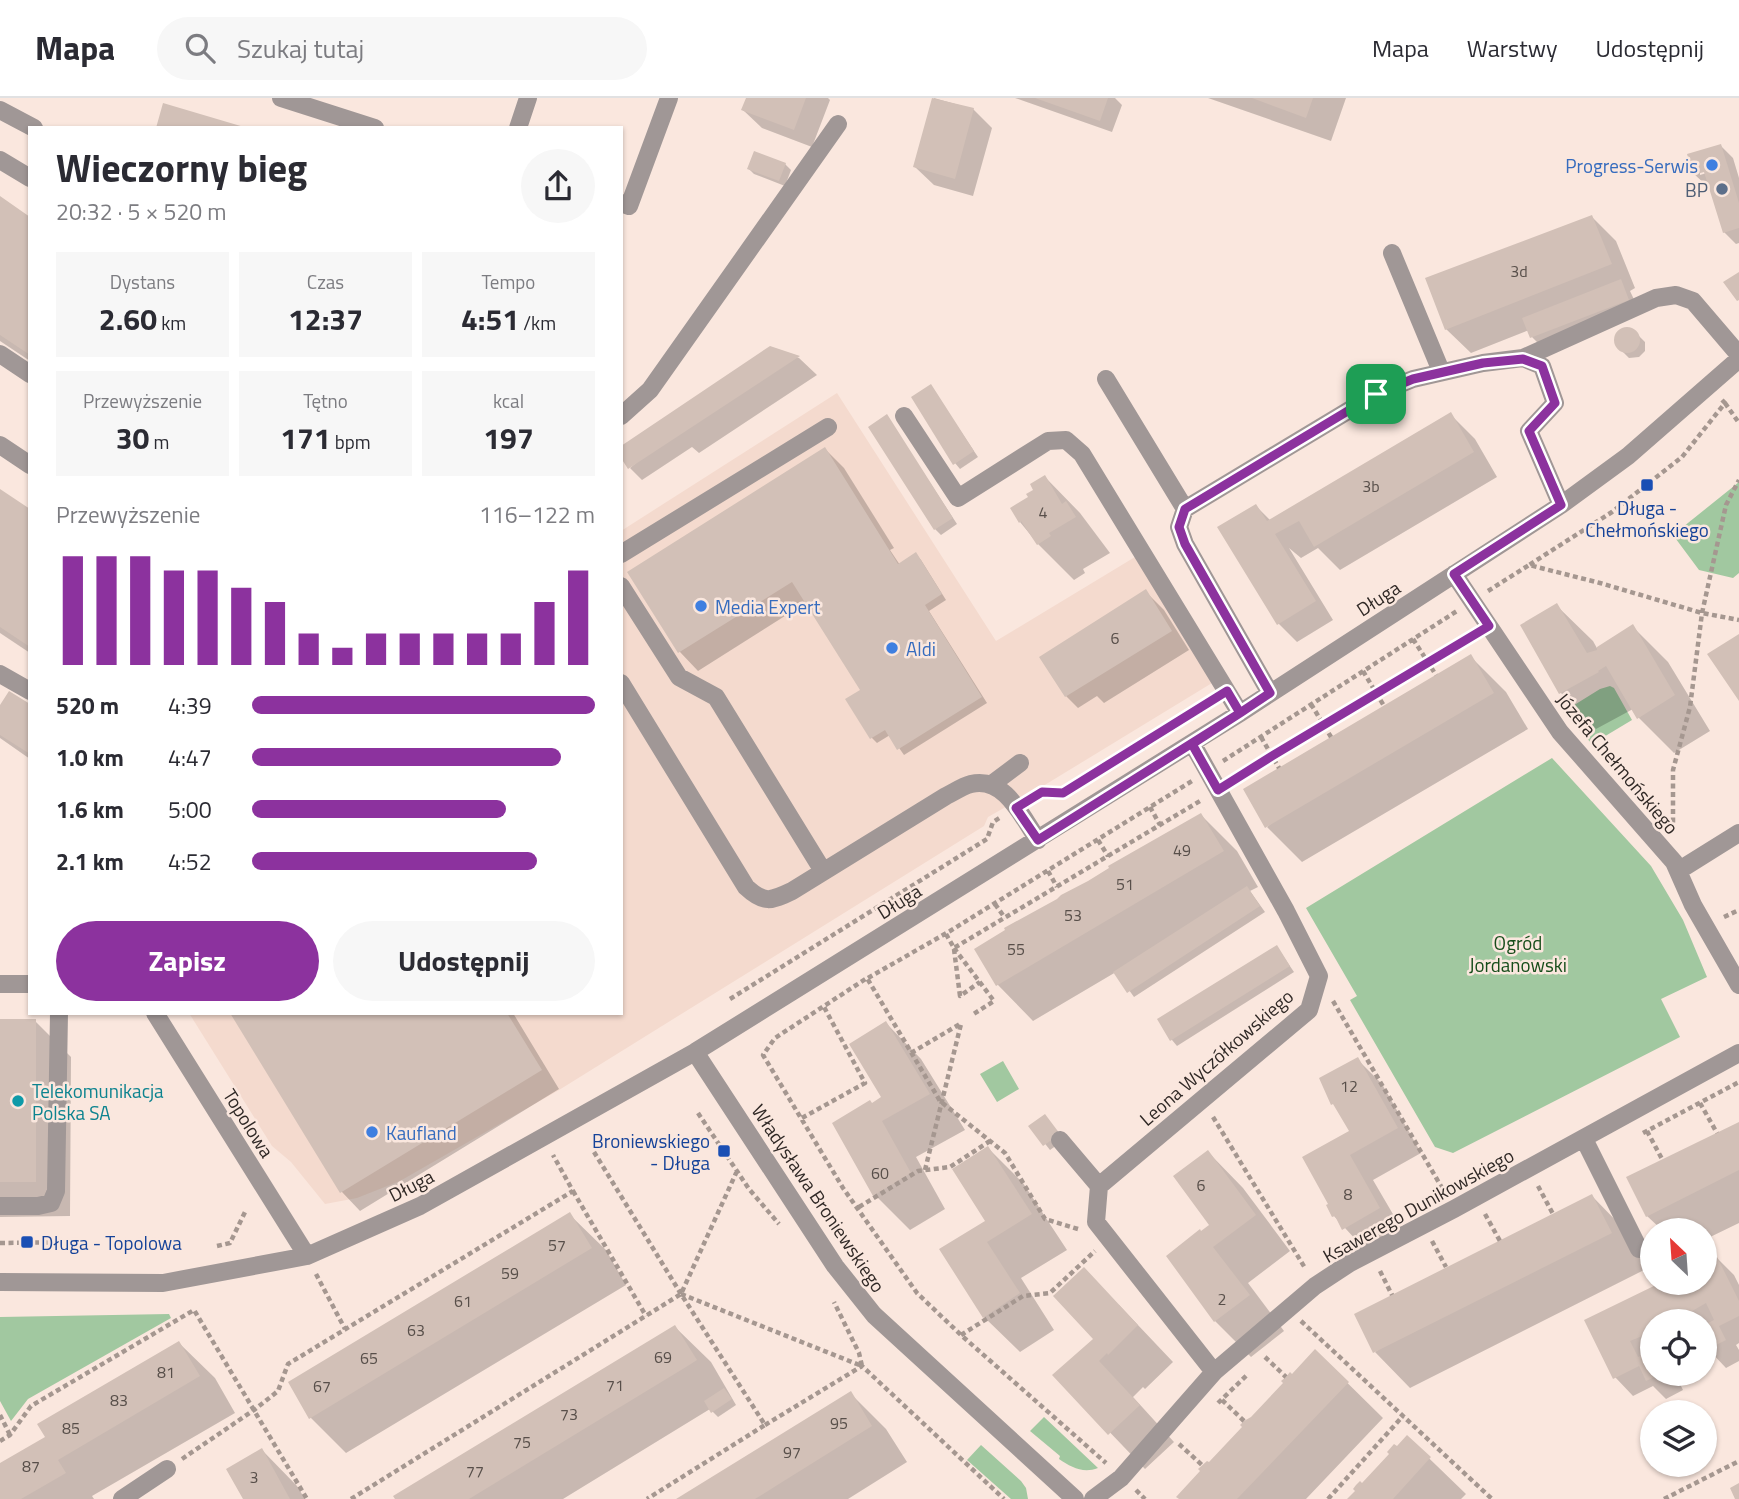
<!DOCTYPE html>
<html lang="pl">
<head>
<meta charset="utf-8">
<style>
	:root { --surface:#fff; --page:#f7f7f7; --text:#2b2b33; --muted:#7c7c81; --line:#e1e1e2; --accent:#8c329e }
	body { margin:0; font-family:"Titillium Web",sans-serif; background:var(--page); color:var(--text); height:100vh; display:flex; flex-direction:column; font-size:26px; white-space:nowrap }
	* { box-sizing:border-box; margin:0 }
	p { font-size:23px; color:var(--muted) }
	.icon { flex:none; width:38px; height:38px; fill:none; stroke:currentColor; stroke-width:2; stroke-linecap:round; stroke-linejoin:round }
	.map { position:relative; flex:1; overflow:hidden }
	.sheet { position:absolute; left:28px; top:28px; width:595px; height:889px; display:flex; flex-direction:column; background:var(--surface); border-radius:0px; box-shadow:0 2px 5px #0004 }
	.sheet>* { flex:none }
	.needle { width:46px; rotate:335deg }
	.tools { position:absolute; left:1640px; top:1120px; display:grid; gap:14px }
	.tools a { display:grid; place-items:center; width:77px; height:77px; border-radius:50%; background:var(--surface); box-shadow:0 2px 5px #0004; font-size:35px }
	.pin { position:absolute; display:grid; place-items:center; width:60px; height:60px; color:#fff; margin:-30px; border-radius:14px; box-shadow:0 4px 10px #0006 }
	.round { display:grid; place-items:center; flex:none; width:74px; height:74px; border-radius:37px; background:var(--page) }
	.overview { display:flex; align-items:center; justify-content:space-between; height:119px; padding:0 28px }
	h1 { font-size:38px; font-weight:700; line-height:52px }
	.figures { display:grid; grid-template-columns:repeat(3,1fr); gap:10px; height:119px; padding:7px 28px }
	.figures div { display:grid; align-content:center; border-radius:0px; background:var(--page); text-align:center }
	.figures b { font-size:30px; font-weight:700 }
	.figures small { font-size:19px; font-weight:400 }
	.figures p { font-size:19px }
	.chart { height:196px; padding:14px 28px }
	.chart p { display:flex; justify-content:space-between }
	.chart svg { width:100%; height:126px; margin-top:7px; stroke:var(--accent); stroke-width:6 }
	.button { display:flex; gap:14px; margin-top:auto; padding:14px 28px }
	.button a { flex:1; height:80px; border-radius:42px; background:var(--accent); color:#fff; font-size:28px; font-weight:700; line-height:80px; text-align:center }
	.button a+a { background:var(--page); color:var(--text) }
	ul { padding:0 28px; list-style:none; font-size:23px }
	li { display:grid; grid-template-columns:112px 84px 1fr; align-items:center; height:52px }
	li i { height:18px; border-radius:9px; background:var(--accent) }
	header { display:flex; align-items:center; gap:42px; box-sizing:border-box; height:98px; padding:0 35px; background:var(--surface); border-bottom:2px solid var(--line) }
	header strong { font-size:33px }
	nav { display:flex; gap:38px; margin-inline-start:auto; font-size:24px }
	.search { width:490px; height:63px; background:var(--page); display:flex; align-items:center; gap:18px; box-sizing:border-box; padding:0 24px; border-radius:38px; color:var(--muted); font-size:26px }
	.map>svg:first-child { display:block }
	.built { fill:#f4dace }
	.green { fill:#a1c8a0 }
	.shadow { fill:#0003; fill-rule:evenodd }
	.building { fill:#d2c0b7 }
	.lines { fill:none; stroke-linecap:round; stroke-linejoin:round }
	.path { stroke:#a59790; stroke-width:4.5; stroke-dasharray:5 3.5; stroke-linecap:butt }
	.minor { stroke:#a09796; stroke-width:18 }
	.route-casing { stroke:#fff; stroke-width:14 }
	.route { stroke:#8c329e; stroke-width:9 }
	.shop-dot { fill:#3f7fe0; stroke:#fae7de; stroke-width:2.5 }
	.service-dot { fill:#5c6f8a; stroke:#fae7de; stroke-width:2.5 }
	.transit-dot { fill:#1a4fb4; stroke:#fae7de; stroke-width:2.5 }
	.culture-dot { fill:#0f9aa8; stroke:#fae7de; stroke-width:2.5 }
	.labels { text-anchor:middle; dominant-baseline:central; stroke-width:5; stroke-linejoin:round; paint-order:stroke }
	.number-label { font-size:16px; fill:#584f4a }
	.shop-label { font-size:19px; fill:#366cbe; stroke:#fae7de; text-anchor:start }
	.service-label { font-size:19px; fill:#4e5e75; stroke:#fae7de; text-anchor:end }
	.transit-label { font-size:19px; fill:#164399; stroke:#fae7de }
	.street-label { font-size:19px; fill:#302926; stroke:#fae7de }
	.park-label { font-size:19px; fill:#164d1a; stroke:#fae7de }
	.culture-label { font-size:19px; fill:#0d838f; stroke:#fae7de; text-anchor:start }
</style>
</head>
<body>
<header>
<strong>Mapa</strong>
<div class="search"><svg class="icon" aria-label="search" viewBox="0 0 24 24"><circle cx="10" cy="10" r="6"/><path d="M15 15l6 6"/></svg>Szukaj tutaj</div>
<nav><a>Mapa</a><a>Warstwy</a><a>Udostępnij</a></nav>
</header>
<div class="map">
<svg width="1739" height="1401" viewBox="0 0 1739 1401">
	<rect width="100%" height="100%" fill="#fae7de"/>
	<path class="built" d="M837,295l159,248 139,-84 77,126 -164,100 -60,34 -4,9 -425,264 -159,91 -43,17 -32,6 -34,-42 -19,-16 -83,-133h432v-482z"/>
	<path class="green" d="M1739,384v91l-6,5 -34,-8 -26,-35z
		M1610,588l4,2 18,32 -40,24 -29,-32 37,-23z
		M1552,660l99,108 32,54 24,57 -46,22 19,38 -227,116 -18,-6 -85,-147 7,-4 -51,-88z
		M1003,963l16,28 -22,13 -17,-28z
		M169,1216l2,4 -143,81 -17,22 -11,-20v-84z
		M1044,1319l54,51c-15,6 -27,-1 -39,-9l1,-3 -30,-25z
		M981,1347l40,36 5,7 2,11h-17l-44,-39z"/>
	<path class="shadow" d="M747,0h81l2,2 -18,47 -50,-19 -19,-18z
		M934,0l39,11 19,19 -19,68 -39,-11 -19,-18z
		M1015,0h100l7,7 -10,27z
		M1208,0h138l-15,43z
		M1721,48l12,12 6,20v65l-3,1 -12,-12 -14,-47 -3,1 -13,-12zM1700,73h13l-13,4z
		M785,66l6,6 -6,16 -31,-12 -5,-5z
		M0,101l30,20v142l-30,-20z
		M1592,119l24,24 19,47 -5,3 10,21 -96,37 -12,-12 -3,-7 -58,23 -25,-24z
		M1623,231h9l13,13v9l-6,6 -10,1 -13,-13v-9z
		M770,250l29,10 18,17 -118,78 -7,-6 -50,33 -12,-12z
		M931,289l47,70 -18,12 -5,-6z
		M1450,316l25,25 22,38 -157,93 -22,-22 -17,10 -12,-10 44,72 -36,22 -18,-18 -23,-118 15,15z
		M887,319l70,107 -16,11 -6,-6z
		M825,351l19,19 50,80 -4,2 10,15 16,-11 5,6 25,40 -17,11 58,92 -83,52 -14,-20 -13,8 -5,-5 -10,-47 -55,-89 -109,69 -18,-19 -51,-79z
		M1045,379l35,36 30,40 -27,16 2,4 -11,7 -36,-36 -18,-22 10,-24z
		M0,393l30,20v142l-30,-20z
		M1146,494l18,18 25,40 -85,53 -7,-7 -19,12 -12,-12z
		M1557,508l36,35 5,9 35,-23 35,35 42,69 -36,22 -35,-35 -6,-9 -37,20 -35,-36 -39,-68z
		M1471,559l35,35 22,37 -226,133 -35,-35z
		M30,609v52l-30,-21v-30z
		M1201,717l36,36 21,36 -8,4 15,21 -131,85 -18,-25 -83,49 -35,-36 -21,-36z
		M1277,849l17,25 -117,74 -5,-6 -13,-20z
		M232,915h281l46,76 -199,122 -18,-19z
		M0,923h35l36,36 -1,159 -70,1z
		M886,925l35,36 44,71 -49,27 29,52 -35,21 -35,-35 -3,-91 11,-6z
		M1357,961l25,25 39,69 -48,27 31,53 -36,20 -34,-37 17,-84z
		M1739,1026v99l-35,17v-10h-42l-15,-14z
		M1031,1028l33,14 -14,10z
		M988,1050l35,35 44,67 -46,28 33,52 -34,22 -36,-35z
		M1208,1054l35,36 47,63 -42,32 36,48 -33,26 -36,-36 -47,-65 44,-31z
		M1592,1098l35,36 19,37 -236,119 -35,-36z
		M570,1117l36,35 20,35 -280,168 -36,-36z
		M1716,1159l18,18 5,10v58l-3,2 3,5v11l-13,7 -18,-19 -4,-6v-22h-52v53h23l8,16 -17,9 -13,-13 -20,10 -18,-19 -28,-56 77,-38h40z
		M1119,1207l54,57 -28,27 -2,-2 -10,10 41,45 -29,27 -90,-94 41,-36z
		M675,1229l36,35 25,43 -18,12 -8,-8 -147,90h-166z
		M179,1245l36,35 20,35 -143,83 2,3h-94v-34l47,-28z
		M1315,1253l68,67 -77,81h-125l28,-35z
		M851,1296l35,35 21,33 -59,37h-168z
		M1407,1339l59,57 -5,5h-112z
		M262,1352l35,36 8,13h-60z"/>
	<path class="building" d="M746,0h60l-12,32 -53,-20z
		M932,0l42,10 -19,71 -42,-12z
		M1035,0h73l-8,23z
		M1252,0h61l-7,20z
		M163,5l81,24v1h-88z
		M1721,46l18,59v25l-16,5 -19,-61 -11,3 -6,-21z
		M754,53l32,12 -7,18 -32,-12z
		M0,98l30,21v138l-30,-20z
		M1592,117l20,49 -167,66 -20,-52z
		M1739,174v28l-2,1 -14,-19z
		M1621,181l8,21 -99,38 -8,-20z
		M1614 242a13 13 0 1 1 26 0a13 13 0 1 1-26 0Z
		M770,248l30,10 -172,113 -7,-11v-12z
		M931,286l43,67 -21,14 -42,-68z
		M1451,314l23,40 -160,95 -15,-26 -24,13 41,67 -39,24 -60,-98 39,-23 11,17z
		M887,316l66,104 -19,12 -66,-103z
		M825,349l73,117 18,-12 26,42 -17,11 57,92 -85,53 -12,-20 -15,9 -25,-40 15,-9 -68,-108 -114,71 -51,-81z
		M1045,377l17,29 4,-3 10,16 -27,16 2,3 -14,9 -16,-24 -2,2 -9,-15 18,-11 -2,-3 7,-4 -3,-6z
		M0,391l30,20v138l-30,-20z
		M1146,491l26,42 -107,66 -26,-40z
		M1557,505l30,50 10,-3v-3l36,-23 42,71 -38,24 -31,-53 -8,5 1,1 -40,22 -39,-69z
		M1739,536v67l-32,-47z
		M1471,556l23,39 -229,135 -22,-39z
		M9,593l21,13v50l-30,-19v-30z
		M1201,715l23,38 -228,135 -22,-37 31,-19 -1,-2 53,-29 4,-4 27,-14 21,-13 -1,-2z
		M1247,788l13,20 -133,87 -14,-21z
		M1277,847l13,21 -120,75 -13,-22z
		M230,915h277l35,57 -202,123z
		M0,921h36v163h-36z
		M886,923l44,73 -48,27 29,52 -38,23 -41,-73 38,-23 2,3 9,-6 -32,-53z
		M1358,959l40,71 -48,27 30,53 -38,22 -7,-14 -3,1 -6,-12 2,-1 -26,-47 47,-26 -16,-27 -2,1 -12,-27z
		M1045,1016l15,20 -17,12 -15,-20z
		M1739,1024v48l-93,47 -20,-40z
		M988,1048l44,68 -45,28 33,51 -37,25 -44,-69 46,-28 -33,-52z
		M1208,1052l48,65 -43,32 37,48 -36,27 -48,-66 34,-27 1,2 8,-6 -36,-49z
		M1592,1096l20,39 -239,120 -19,-39z
		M570,1114l22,36 -283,171 -21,-37z
		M1716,1157l23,46v15l-20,10 7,14 -20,10 -2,-25 10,-5 -8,-17 -31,18h-23v11l-22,9 8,16 14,-7v24h9l-15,7 -7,-15 -26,13 -29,-59 76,-37h44v-23z
		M1084,1169l54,58 -30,30 -1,-2 -8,8 41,44 -32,30 -56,-60 41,-36 -40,-43z
		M675,1227l22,35 -11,7 -217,132h-74l-2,-3z
		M179,1243l21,35 -142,84 8,13 -45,26h-21v-36l45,-26 -8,-13z
		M1315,1251l34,33 -112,117h-58l-3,-2 24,-26 -2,-2 9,-8 2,1 33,-35 -2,-2 4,-4 7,-4 32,-34 -2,-2 5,-4 4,-5 2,2z
		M724,1290l8,11 -21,14 -7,-12z
		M851,1293l21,35 -93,58 -24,15h-79z
		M1407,1337l24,22 -38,42h-46l8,-8 -2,-2 3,-4 4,-4 2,2 27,-29 -2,-2 7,-8 3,2z
		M262,1350l23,42 5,9h-47l-17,-30z
		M1739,1385v16h-4l-5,-11z"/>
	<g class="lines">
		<path class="path" d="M1722,302l3,3 -43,54 -70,55 -83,53 71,18 102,30 37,7
			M1725,305l14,20
			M1488,493l41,-26
			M1413,541l23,36
			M1363,573l21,35
			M1311,606l20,33
			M1261,639l18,31
			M1223,663l234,-150
			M1235,682l238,-144
			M1033,700l9,-6 21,1 147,-91
			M1150,709l10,18
			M1673,733v-61l17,-63 12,-94 24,-108 13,-25
			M1098,742l10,16
			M1048,773l9,16
			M995,806l10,14
			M1724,819l15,-7
			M946,836l8,14 246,-147
			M954,850l40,53 -22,14
			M954,851l6,47 20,-14
			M868,880l82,-47 242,-150
			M730,901l257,-160 6,-17 8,-5
			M1333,903l112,192
			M911,955l49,-29
			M1700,1005l17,30
			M698,1015l51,76 30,35
			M1213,1019l92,151
			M802,1020l63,-35 -41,-76
			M1647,1033l15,28
			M1643,1035l96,-51
			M594,1054l87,142 84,131 -118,74
			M925,1072l36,-146
			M1538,1088l15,28
			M573,1093l73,125
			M859,1109l59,-36 32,-4 40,-26
			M1485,1116l15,27
			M1078,1131l-33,-10 -40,-66 -65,-52 -73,-123 -92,60 -12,17 80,133 74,105 44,42 145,128
			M1432,1143l14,26
			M0,1145l80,-1
			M217,1148l13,-3 16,-33
			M1380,1173l12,24
			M316,1176l29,55
			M681,1196l181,72 -3,-13 -25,-51
			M1301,1223l191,178
			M961,1237l62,-39 27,-3 45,-42
			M1265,1259l21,20
			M1222,1302l22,21
			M1218,1305l29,-28
			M0,1317l10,20
			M765,1327l97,-59 142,133
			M0,1343l10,-6 21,-29 163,-96 113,189
			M1179,1346l23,21
			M182,1361l72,-49 24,-19 10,-27 285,-173 -20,-36
			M1136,1392l9,9
			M351,1401l330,-205 56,-123
			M1328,1401l75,-83
			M1664,1401l75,-38"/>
		<path class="minor" d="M281,0l94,30
			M0,12l34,18
			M518,30l10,-30
			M0,62l30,18
			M621,105l8,3 40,-108
			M1392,155l49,118
			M0,256l30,20
			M1523,260l133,-60 20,-3 17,6 46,54
			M1106,281l79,130 -6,18 6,17 85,149
			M621,318l29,-26 188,-266
			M904,318l54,82 90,-57 18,-1 16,14 158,259
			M0,347l30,20
			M1185,411l191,-115 37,-15 70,-16 40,-5 19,8 13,37 -26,28 32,74
			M621,456l207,-127
			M1454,476l106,158 114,130 19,43 46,80
			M621,488l58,91 37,20 107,174
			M0,576l30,17
			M621,585l125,204c18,17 25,14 46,4l154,-95c8,-4 17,-10 25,-12 34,-8 51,33 67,56
			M1192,645l94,168 33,65 -10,34 -210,176 -3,36 118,150
			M992,686l28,-21
			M1678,773l61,-38
			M0,886h30
			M155,915l152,243
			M695,954l140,214 39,49 201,184
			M1584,1041l55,110
			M1060,1042l39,46
			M0,1108h38l13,-3 5,-12 3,-178
			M0,1184l163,1 144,-27 113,-50 275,-154 545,-339 321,-208 67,-49 111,-97
			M122,1401l45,-30
			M1093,1401l28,-21 93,-106 101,-86 35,-23 104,-54 285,-156"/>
	</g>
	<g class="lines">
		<g class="route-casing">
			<path id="route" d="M1376,296l-191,115 -6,18 6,17 85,149 -30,20 -202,127 -22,-32 26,-16 21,1 164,-102 13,22 -48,31 26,46 54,-34 217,-130 -35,-52 107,-69 -32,-74 26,-28 -13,-37 -19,-7 -40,4 -70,16 -37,15"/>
		</g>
		<use href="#route" class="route"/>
	</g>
	<g class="shop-dot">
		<circle cx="1712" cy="67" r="7"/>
		<circle cx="701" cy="508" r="7"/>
		<circle cx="892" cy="550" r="7"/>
		<circle cx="372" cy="1034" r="7"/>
	</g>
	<circle class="service-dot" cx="1722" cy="91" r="7"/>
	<g class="transit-dot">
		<rect x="1640" y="380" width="14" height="14" rx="3.5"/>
		<rect x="717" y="1046" width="14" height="14" rx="3.5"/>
		<rect x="20" y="1137" width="14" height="14" rx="3.5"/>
	</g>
	<circle class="culture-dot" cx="18" cy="1003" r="7"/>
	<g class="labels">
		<g class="number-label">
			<text x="1519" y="173">3d</text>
			<text x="1371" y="388">3b</text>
			<text x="1043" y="414">4</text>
			<text x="1115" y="540">6</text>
			<text x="1182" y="752">49</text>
			<text x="1125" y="786">51</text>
			<text x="1073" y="817">53</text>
			<text x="1016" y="851">55</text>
			<text x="1349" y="988">12</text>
			<text x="880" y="1075">60</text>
			<text x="1201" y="1087">6</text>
			<text x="1348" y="1096">8</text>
			<text x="557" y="1147">57</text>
			<text x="510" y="1175">59</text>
			<text x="1222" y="1201">2</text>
			<text x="463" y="1203">61</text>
			<text x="416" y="1232">63</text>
			<text x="663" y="1259">69</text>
			<text x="369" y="1260">65</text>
			<text x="166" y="1274">81</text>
			<text x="615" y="1287">71</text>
			<text x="322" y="1288">67</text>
			<text x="119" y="1302">83</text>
			<text x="569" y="1316">73</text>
			<text x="839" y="1325">95</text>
			<text x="71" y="1330">85</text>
			<text x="522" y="1344">75</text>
			<text x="792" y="1354">97</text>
			<text x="31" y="1368">87</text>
			<text x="475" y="1373">77</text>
			<text x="254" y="1379">3</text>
		</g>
		<g class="shop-label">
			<text x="1698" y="67" text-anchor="end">Progress-Serwis</text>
			<text x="715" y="508">Media Expert</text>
			<text x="906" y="550">Aldi</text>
			<text x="386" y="1034">Kaufland</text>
		</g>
		<g class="service-label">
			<text x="1708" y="91">BP</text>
		</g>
		<g class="transit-label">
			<text x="1647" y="409">Długa -<tspan x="1647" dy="22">Chełmońskiego</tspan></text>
			<text x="710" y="1042" text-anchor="end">Broniewskiego<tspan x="710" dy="22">- Długa</tspan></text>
			<text x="41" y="1144" text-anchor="start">Długa - Topolowa</text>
		</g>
		<g class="street-label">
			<text transform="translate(1378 500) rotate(-33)">Długa</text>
			<text transform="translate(1618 665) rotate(50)">Józefa Chełmońskiego</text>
			<text transform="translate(899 803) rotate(-32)">Długa</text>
			<text transform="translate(1216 959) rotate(-41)">Leona Wyczółkowskiego</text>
			<text transform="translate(249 1025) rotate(58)">Topolowa</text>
			<text transform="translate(411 1087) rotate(-27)">Długa</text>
			<text transform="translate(819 1100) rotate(56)">Władysława Broniewskiego</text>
			<text transform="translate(1418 1107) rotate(-29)">Ksawerego Dunikowskiego</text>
		</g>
		<g class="park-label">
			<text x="1518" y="844">Ogród<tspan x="1518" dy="22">Jordanowski</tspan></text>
		</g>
		<g class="culture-label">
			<text x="32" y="992">Telekomunikacja<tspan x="32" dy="22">Polska SA</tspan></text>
		</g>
	</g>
</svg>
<div class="tools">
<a><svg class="needle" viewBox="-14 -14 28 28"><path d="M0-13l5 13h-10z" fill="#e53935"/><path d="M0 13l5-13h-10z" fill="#7c7c81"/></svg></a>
<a><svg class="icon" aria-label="locate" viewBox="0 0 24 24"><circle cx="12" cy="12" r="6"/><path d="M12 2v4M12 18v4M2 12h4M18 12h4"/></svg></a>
<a><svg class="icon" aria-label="layers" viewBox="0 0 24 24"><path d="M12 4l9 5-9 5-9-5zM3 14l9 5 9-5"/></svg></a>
</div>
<div class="pin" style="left:1376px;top:296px;background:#1e9e55"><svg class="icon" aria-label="arrive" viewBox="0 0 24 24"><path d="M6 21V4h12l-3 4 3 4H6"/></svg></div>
<section class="sheet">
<div class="overview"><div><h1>Wieczorny bieg</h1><p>20:32 · 5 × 520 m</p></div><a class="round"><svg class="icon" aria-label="share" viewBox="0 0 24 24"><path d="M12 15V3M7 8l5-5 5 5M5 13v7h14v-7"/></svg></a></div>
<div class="figures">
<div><p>Dystans</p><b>2.60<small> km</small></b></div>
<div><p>Czas</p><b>12:37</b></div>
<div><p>Tempo</p><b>4:51<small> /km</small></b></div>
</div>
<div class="figures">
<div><p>Przewyższenie</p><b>30<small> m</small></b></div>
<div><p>Tętno</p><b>171<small> bpm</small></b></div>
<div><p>kcal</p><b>197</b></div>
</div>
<div class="chart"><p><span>Przewyższenie</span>116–122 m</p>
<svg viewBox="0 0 160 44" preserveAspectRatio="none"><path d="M5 44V6M15 44V6M25 44V6M35 44V11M45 44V11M55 44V17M65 44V22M75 44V33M85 44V38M95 44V33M105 44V33M115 44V33M125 44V33M135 44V33M145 44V22M155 44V11"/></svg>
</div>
<ul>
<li><b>520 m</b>4:39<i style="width:100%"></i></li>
<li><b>1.0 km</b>4:47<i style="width:90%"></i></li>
<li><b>1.6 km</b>5:00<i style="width:74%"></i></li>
<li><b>2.1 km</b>4:52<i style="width:83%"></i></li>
</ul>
<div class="button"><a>Zapisz</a><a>Udostępnij</a></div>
</section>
</div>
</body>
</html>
